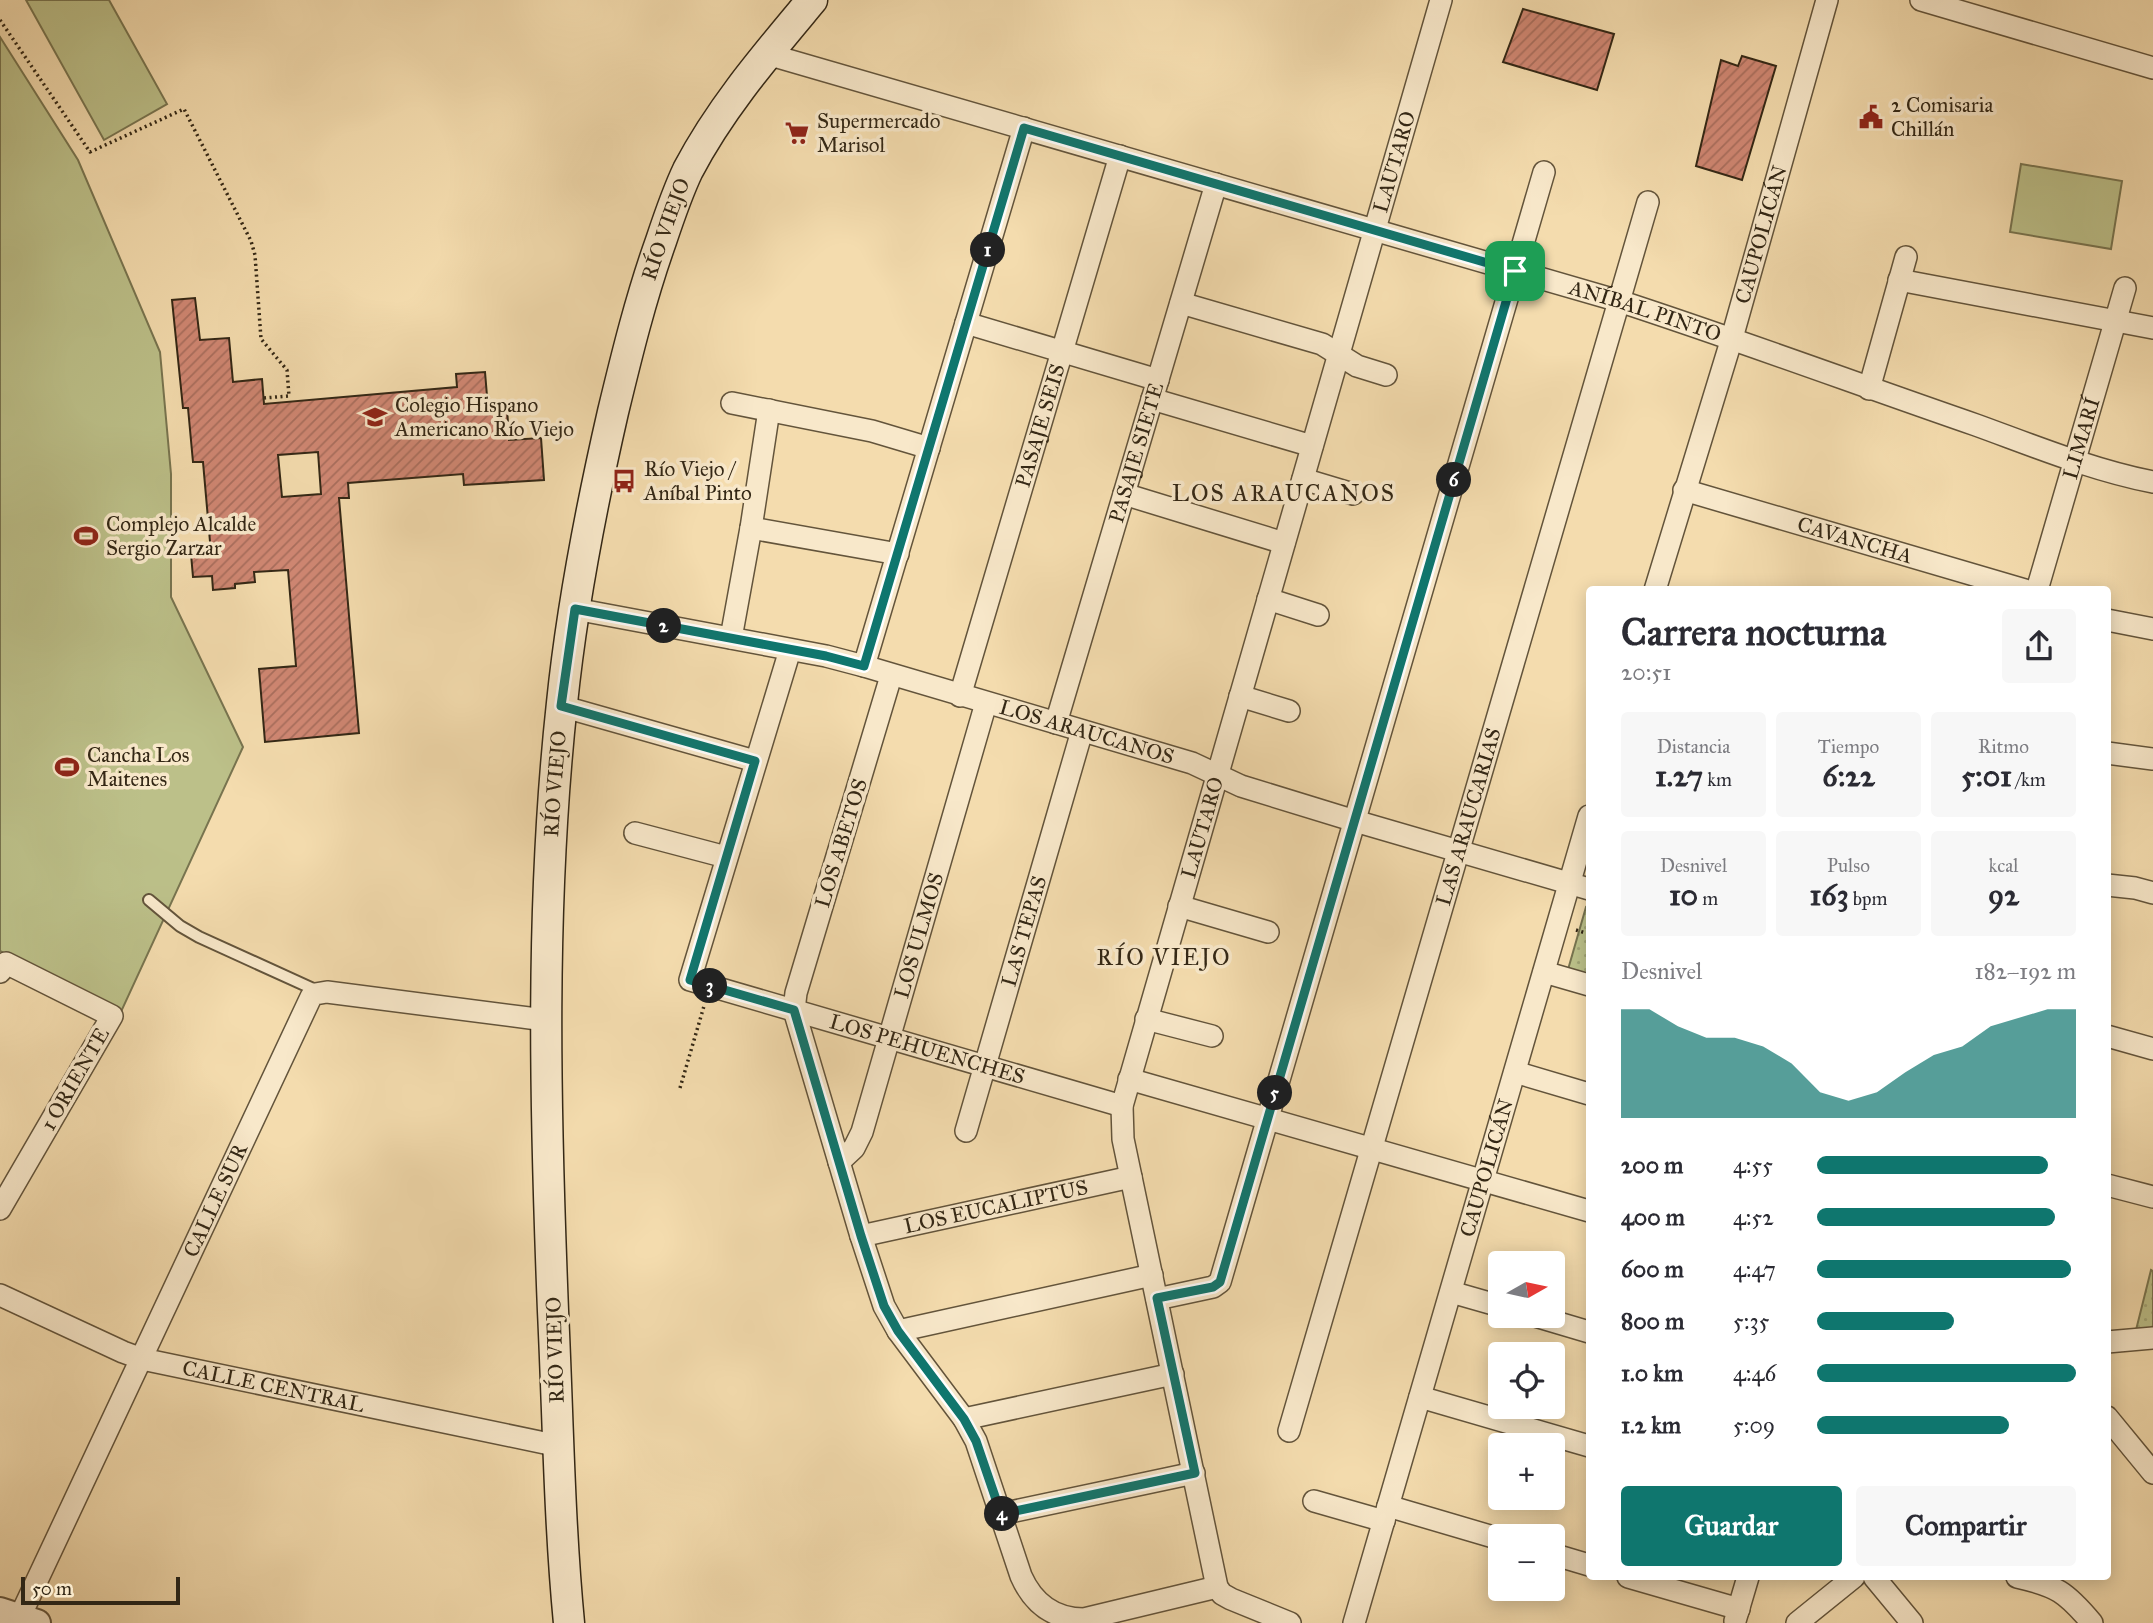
<!DOCTYPE html>
<html lang="es">
<head>
<meta charset="utf-8">
<style>
	:root { --surface:#fff; --page:#f7f7f7; --text:#2b2b33; --muted:#7c7c81; --accent:#0f766e }
	body { margin:0; font-family:"IM FELL Great Primer",serif; background:var(--page); color:var(--text); height:100vh; display:flex; flex-direction:column; font-size:26px; white-space:nowrap }
	* { box-sizing:border-box; margin:0 }
	p { font-size:23px; color:var(--muted) }
	.icon { flex:none; width:38px; height:38px; fill:none; stroke:currentColor; stroke-width:2; stroke-linecap:round; stroke-linejoin:round }
	.map { position:relative; flex:1; overflow:hidden }
	.panel { position:absolute; left:1586px; top:586px; width:525px; height:994px; display:flex; flex-direction:column; background:var(--surface); border-radius:7px; box-shadow:0 4px 18px #0003 }
	.panel>* { flex:none }
	.needle { width:46px; rotate:81deg }
	.fabs { position:absolute; left:1488px; top:1251px; display:grid; gap:14px }
	.fabs a { display:grid; place-items:center; width:77px; height:77px; border-radius:7px; background:var(--surface); box-shadow:0 4px 18px #0003; font-size:35px }
	.scale { position:absolute; left:21px; bottom:18px; width:159px; box-sizing:border-box; padding-left:7px; border:4px solid #332715; border-top:0; font-size:19px; line-height:24px; white-space:nowrap; color:#332715; -webkit-text-stroke:5px #f8e8ca; paint-order:stroke }
	.pin { position:absolute; display:grid; place-items:center; width:60px; height:60px; color:#fff; margin:-30px; border-radius:14px; box-shadow:0 4px 10px #0006 }
	.km { position:absolute; width:35px; height:35px; margin:-18px; border-radius:50%; background:#222; color:#fff; font-size:19px; line-height:35px; text-align:center }
	.round { display:grid; place-items:center; flex:none; width:74px; height:74px; border-radius:7px; background:var(--page) }
	.head { display:flex; align-items:center; justify-content:space-between; height:119px; padding:0 35px }
	h1 { font-size:38px; font-weight:700; line-height:52px }
	.figures { display:grid; grid-template-columns:repeat(3,1fr); gap:10px; height:119px; padding:7px 35px }
	.figures div { display:grid; align-content:center; border-radius:7px; background:var(--page); text-align:center }
	.figures b { font-size:30px; font-weight:700 }
	.figures small { font-size:19px; font-weight:400 }
	.figures p { font-size:19px }
	.chart { height:196px; padding:14px 35px }
	.chart p { display:flex; justify-content:space-between }
	.chart svg { width:100%; height:126px; margin-top:7px; fill:var(--accent); opacity:.7 }
	.action { display:flex; gap:14px; margin-top:auto; padding:14px 35px }
	.action a { flex:1; height:80px; border-radius:7px; background:var(--accent); color:#fff; font-size:28px; font-weight:700; line-height:80px; text-align:center }
	.action a+a { background:var(--page); color:var(--text) }
	ul { padding:0 35px; list-style:none; font-size:23px }
	li { display:grid; grid-template-columns:112px 84px 1fr; align-items:center; height:52px }
	li i { height:18px; border-radius:9px; background:var(--accent) }
	.map>svg:first-child { display:block }
	.grass { fill:#bcc089; stroke:#78744f; stroke-width:2 }
	.park { fill:url(#park-dots); stroke:#78744f; stroke-width:2 }
	.building { fill:url(#building-hatch); stroke:#332715; stroke-width:2; fill-rule:evenodd }
	.lines { fill:none; stroke-linecap:round; stroke-linejoin:round }
	.service-casing { stroke:#63543b; stroke-width:14 }
	.minor-casing { stroke:#63543b; stroke-width:24 }
	.tertiary-casing { stroke:#63543b; stroke-width:30 }
	.secondary-casing { stroke:#332715; stroke-width:33 }
	.path { stroke:#332715; stroke-width:3.5; stroke-dasharray:2 3.5; stroke-linecap:butt }
	.service { stroke:#f8e8ca; stroke-width:10 }
	.minor { stroke:#f8e8ca; stroke-width:21 }
	.tertiary { stroke:#f8e8ca; stroke-width:26 }
	.secondary { stroke:#f8e8ca; stroke-width:30 }
	.route-casing { stroke:#fff; stroke-width:14 }
	.route { stroke:#0f766e; stroke-width:9 }
	.labels { text-anchor:middle; dominant-baseline:central; stroke-width:7; stroke-linejoin:round; paint-order:stroke }
	.poi-label { font-size:21px; fill:#332715; stroke:#f8e8ca; text-anchor:start }
	.street-label { font-size:21px; fill:#332715; stroke:#f8e8ca }
	.neighbourhood-label { font-size:23px; letter-spacing:2px; fill:#332715; stroke:#f8e8ca }
</style>
</head>
<body>
<div class="map">
<svg width="2153" height="1623" viewBox="0 0 2153 1623">
	<defs>
		<pattern id="park-dots" width="8" height="8" patternUnits="userSpaceOnUse" patternTransform="scale(1.75)"><rect width="8" height="8" fill="#bcc089"/><path d="M2 2h.1M6 6h.1" fill="none" stroke="#a2a575" stroke-width="1.8" stroke-linecap="round"/></pattern>
		<pattern id="building-hatch" width="6" height="6" patternUnits="userSpaceOnUse" patternTransform="scale(1.75)"><rect width="6" height="6" fill="#d08773"/><path d="M-1 1l2-2M0 6l6-6M5 7l2-2" fill="none" stroke="#a96e5d"/></pattern>
	</defs>
	<rect width="100%" height="100%" fill="#f4dcae"/>
	<filter id="stains"><feTurbulence type="fractalNoise" baseFrequency=".00286" numOctaves="4"/><feColorMatrix values="0 0 0 0 .2 0 0 0 0 .09 0 0 0 0 .02 0 0 0 .5 -.17"/></filter>
	<radialGradient id="worn" r=".72"><stop offset=".6" stop-color="#630" stop-opacity="0"/><stop offset="1" stop-color="#630" stop-opacity=".3"/></radialGradient>
	<path class="grass" d="M26,0h83l58,104 -63,36z
		M0,37l78,123 82,192 11,122v123l72,150 -123,267 -120,-63z
		M2021,164l101,17 -11,68 -101,-17z"/>
	<path class="park" d="M1586,907l3,1v71l-22,-6z
		M2151,1270l2,1v57l-17,2z"/>
	<path class="building" d="M1523,9l91,25 -17,56 -94,-28z
		M1742,56l34,10 -34,114 -46,-14 25,-106 17,6z
		M195,298l5,42 29,-2 4,44 29,-3 2,25 193,-17 -1,-13 29,-2 3,36 19,-1 2,33 32,-2 3,42 -80,5 -1,-11 -115,9 1,15h-10l20,235 -94,9 -6,-73 37,-3 -8,-96 -34,2 1,10 -20,2v4l-22,2 -1,-14 -19,1 -2,-23 20,-1 -8,-91h-10l-5,-54h-5l-11,-108zM318,452l3,42 -39,3 -4,-42z"/>
	<g class="lines">
		<g class="service-casing">
			<path id="service" d="M149,900l31,26 19,11 121,55"/>
		</g>
		<g class="minor-casing">
			<g id="minor">
				<path d="M1921,0l232,68"/>
				<path id="s1" d="M767,54l852,247c120,39 238,83 357,124 58,21 116,45 177,57"/>
				<path d="M1899,280l254,48"/>
				<path d="M1181,303l141,41 35,22 29,9"/>
				<path d="M966,323l192,57"/>
				<path d="M1869,389l37,-132"/>
				<path d="M1152,399l160,47"/>
				<path d="M732,403l140,28 57,17"/>
				<path d="M1303,479l50,15"/>
				<path id="s2" d="M1684,490l341,100"/>
				<path d="M1124,494l160,49"/>
				<path d="M751,528l147,26"/>
				<path id="s3" d="M1655,590l77,-252 95,-338"/>
				<path id="s4" d="M2037,590l88,-302"/>
				<path d="M1268,599l50,16"/>
				<path id="s5" d="M575,609l251,47 38,10 328,97 49,23 114,35 234,68"/>
				<path d="M2107,620l46,9"/>
				<path d="M731,638l20,-110 18,-118"/>
				<path id="s6" d="M790,650l-100,330 432,126"/>
				<path d="M864,666l160,-538"/>
				<path d="M891,676l-95,317 -2,17 67,226 23,70 14,25 66,88 12,22 45,135c12,27 32,43 63,43l133,-32"/>
				<path id="s7" d="M960,696l160,-540"/>
				<path d="M1240,696l49,15"/>
				<path d="M561,706l194,55"/>
				<path id="s8" d="M1056,723l160,-539"/>
				<path d="M2107,753l46,6"/>
				<path d="M635,833l91,24"/>
				<path d="M2107,885l28,3 18,5"/>
				<path d="M1179,906l89,26"/>
				<path d="M0,972l6,-9 106,53 -112,193"/>
				<path d="M1544,972l45,13"/>
				<path d="M1146,1019l66,17"/>
				<path d="M2107,1036l46,13"/>
				<path d="M1515,1072l74,22"/>
				<path d="M1129,1079l460,132"/>
				<path id="s9" d="M966,1131l116,-400"/>
				<path id="s10" d="M839,1162l15,-14 8,-16 124,-429"/>
				<path d="M2107,1185l46,12"/>
				<path id="s11" d="M861,1236l270,-59"/>
				<path d="M1451,1292l49,14"/>
				<path id="s12" d="M0,1295l123,57 19,7 417,87"/>
				<path d="M1157,1299l56,-12 7,-5 324,-1110"/>
				<path d="M1535,1316l54,16"/>
				<path d="M898,1331l254,-56"/>
				<path d="M2107,1342l46,-4"/>
				<path d="M1420,1397l169,49"/>
				<path d="M2107,1417l46,56"/>
				<path d="M964,1419l209,-45"/>
				<path id="s13" d="M1289,1431l359,-1229"/>
				<path d="M1314,1501l70,20"/>
				<path d="M1388,1506l112,33"/>
				<path d="M1001,1514l193,-41"/>
				<path d="M1552,1554l37,11"/>
				<path d="M1628,1577l111,32"/>
				<path d="M1874,1577l38,46"/>
				<path d="M2017,1577c40,9 49,15 75,46"/>
				<path d="M1735,1621l13,-44"/>
				<path id="s14" d="M17,1623l294,-626 4,-3 12,-2 218,28"/>
				<path id="s15" d="M1290,1623l-59,-24 -9,-5 -5,-7 -94,-448 -1,-33 319,-1106"/>
				<path id="s16" d="M1354,1623l235,-807"/>
				<path d="M1797,1623l57,-46"/>
			</g>
		</g>
		<g class="tertiary-casing">
			<path id="tertiary" d="M0,1611l37,12"/>
		</g>
		<g class="secondary-casing">
			<g id="secondary">
				<path id="s17" d="M569,1623c-10,-104 -11,-208 -16,-312 -8,-203 -13,-406 9,-608 10,-98 29,-195 51,-291 14,-58 28,-115 48,-171 8,-24 16,-48 27,-71 33,-63 79,-116 124,-170"/>
			</g>
		</g>
		<path class="path" d="M0,20l90,132 94,-43 67,132 4,14 6,84 26,31 2,26 -25,2
			M1576,930l13,4
			M680,1088l24,-82"/>
		<use href="#service" class="service"/>
		<use href="#minor" class="minor"/>
		<use href="#tertiary" class="tertiary"/>
		<use href="#secondary" class="secondary"/>
	</g>
	<g class="lines">
		<g class="route-casing">
			<path id="route" d="M1024,128l491,143 -295,1011 -7,5 -56,11 38,175 -194,41 -25,-73 -12,-22 -66,-88 -14,-25 -23,-70 -67,-226 -104,-30 65,-219 -194,-55 14,-97 251,47 38,10z"/>
		</g>
		<use href="#route" class="route"/>
	</g>
	<defs>
		<g id="civic-bare" transform="scale(1.89)"><path d="M-.6-6.5H3V-4.5H.6V-3L4-1V1h2V6H-6V1h2V-1L-.6-3ZM-1.2 2.5V6h2.4V2.5Z" fill="#8f2418" stroke="#f8e8ca" stroke-width="2.5" paint-order="stroke"/></g>
		<g id="supermarket-bare" transform="scale(1.89)"><path d="M-6-5.5h2.5l.6 2H6L4.5 2H-2.5L-4.4-4H-6ZM-1.5 3.2a1.3 1.3 0 1 0 .1 0ZM3 3.2a1.3 1.3 0 1 0 .1 0Z" fill="#8f2418" stroke="#f8e8ca" stroke-width="2.5" paint-order="stroke"/></g>
		<g id="school-bare" transform="scale(1.89)"><path d="M0-5L7-2L0 1L-7-2ZM-4 1L0 2.5L4 1V4Q0 6-4 4Z" fill="#8f2418" stroke="#f8e8ca" stroke-width="2.5" paint-order="stroke"/></g>
		<g id="bus-bare" transform="scale(1.89)"><path d="M-5-6H5V4H4V6H2V4H-2V6H-4V4H-5ZM-3.5-4V0h7V-4ZM-3.5 1.2v1.5H-2V1.2ZM2 1.2v1.5H3.5V1.2Z" fill="#8f2418" stroke="#f8e8ca" stroke-width="2.5" paint-order="stroke"/></g>
		<g id="stadium-bare" transform="scale(1.89)"><path d="M0-5a6.5 5 0 1 0 0 10a6.5 5 0 1 0 0-10ZM-3.5-1.8h7v3.6h-7Z" fill="#8f2418" stroke="#f8e8ca" stroke-width="2.5" paint-order="stroke"/></g>
	</defs>
	<g fill-rule="evenodd">
		<use href="#civic-bare" x="1871" y="117"/>
		<use href="#supermarket-bare" x="797" y="133"/>
		<use href="#school-bare" x="375" y="417"/>
		<use href="#bus-bare" x="624" y="481"/>
		<use href="#stadium-bare" x="86" y="536"/>
		<use href="#stadium-bare" x="67" y="767"/>
	</g>
	<g class="labels">
		<g class="poi-label">
			<text x="1891" y="105">2 Comisaria<tspan x="1891" dy="24">Chillán</tspan></text>
			<text x="817" y="121">Supermercado<tspan x="817" dy="24">Marisol</tspan></text>
			<text x="395" y="405">Colegio Hispano<tspan x="395" dy="24">Americano Río Viejo</tspan></text>
			<text x="644" y="469">Río Viejo /<tspan x="644" dy="24">Aníbal Pinto</tspan></text>
			<text x="106" y="524">Complejo Alcalde<tspan x="106" dy="24">Sergio Zarzar</tspan></text>
			<text x="87" y="755">Cancha Los<tspan x="87" dy="24">Maitenes</tspan></text>
		</g>
		<g class="street-label">
			<text stroke="none"><textPath href="#s15" startOffset="1556">LAUTARO</textPath></text>
			<text stroke="none"><textPath href="#s17" startOffset="1407">RÍO VIEJO</textPath></text>
			<text stroke="none"><textPath href="#s3" startOffset="371">CAUPOLICÁN</textPath></text>
			<text stroke="none"><textPath href="#s1" startOffset="915">ANÍBAL PINTO</textPath></text>
			<text stroke="none"><textPath href="#s7" startOffset="282">PASAJE SEIS</textPath></text>
			<text stroke="none"><textPath href="#s4" startOffset="158">LIMARÍ</textPath></text>
			<text stroke="none"><textPath href="#s8" startOffset="282">PASAJE SIETE</textPath></text>
			<text stroke="none"><textPath href="#s2" startOffset="178">CAVANCHA</textPath></text>
			<text stroke="none"><textPath href="#s5" startOffset="527">LOS ARAUCANOS</textPath></text>
			<text stroke="none"><textPath href="#s17" startOffset="840">RÍO VIEJO</textPath></text>
			<text stroke="none"><textPath href="#s13" startOffset="640">LAS ARAUCARIAS</textPath></text>
			<text stroke="none"><textPath href="#s15" startOffset="863">LAUTARO</textPath></text>
			<text transform="translate(841 843) rotate(-73)">LOS ABETOS</text>
			<text stroke="none"><textPath href="#s9" startOffset="208">LAS TEPAS</textPath></text>
			<text stroke="none"><textPath href="#s10" startOffset="243">LOS ULMOS</textPath></text>
			<text stroke="none"><textPath href="#s6" startOffset="592">LOS PEHUENCHES</textPath></text>
			<text transform="translate(75 1079) rotate(-60)">1 ORIENTE</text>
			<text stroke="none"><textPath href="#s16" startOffset="474">CAUPOLICÁN</textPath></text>
			<text stroke="none"><textPath href="#s14" startOffset="467">CALLE SUR</textPath></text>
			<text stroke="none"><textPath href="#s11" startOffset="138">LOS EUCALIPTUS</textPath></text>
			<text transform="translate(555 1350) rotate(-92)">RÍO VIEJO</text>
			<text stroke="none"><textPath href="#s12" startOffset="290">CALLE CENTRAL</textPath></text>
		</g>
		<g class="neighbourhood-label">
			<text x="1284" y="493">LOS ARAUCANOS</text>
			<text x="1164" y="957">RÍO VIEJO</text>
		</g>
	</g>
	<rect width="100%" height="100%" filter="url(#stains)"/>
	<rect width="100%" height="100%" fill="url(#worn)"/>
</svg>
<div class="fabs">
<a><svg class="needle" viewBox="-14 -14 28 28"><path d="M0-13l5 13h-10z" fill="#e53935"/><path d="M0 13l5-13h-10z" fill="#7c7c81"/></svg></a>
<a><svg class="icon" aria-label="locate" viewBox="0 0 24 24"><circle cx="12" cy="12" r="6"/><path d="M12 2v4M12 18v4M2 12h4M18 12h4"/></svg></a>
<a>+</a>
<a>−</a>
</div>
<div class="scale">50 m</div>
<div class="pin" style="left:1515px;top:271px;background:#1e9e55"><svg class="icon" aria-label="arrive" viewBox="0 0 24 24"><path d="M6 21V4h12l-3 4 3 4H6"/></svg></div>
<b class="km" style="left:988px;top:250px">1</b>
<b class="km" style="left:664px;top:626px">2</b>
<b class="km" style="left:710px;top:986px">3</b>
<b class="km" style="left:1002px;top:1514px">4</b>
<b class="km" style="left:1275px;top:1093px">5</b>
<b class="km" style="left:1454px;top:480px">6</b>
<section class="panel">
<div class="head"><div><h1>Carrera nocturna</h1><p>20:51</p></div><a class="round"><svg class="icon" aria-label="share" viewBox="0 0 24 24"><path d="M12 15V3M7 8l5-5 5 5M5 13v7h14v-7"/></svg></a></div>
<div class="figures">
<div><p>Distancia</p><b>1.27<small> km</small></b></div>
<div><p>Tiempo</p><b>6:22</b></div>
<div><p>Ritmo</p><b>5:01<small> /km</small></b></div>
</div>
<div class="figures">
<div><p>Desnivel</p><b>10<small> m</small></b></div>
<div><p>Pulso</p><b>163<small> bpm</small></b></div>
<div><p>kcal</p><b>92</b></div>
</div>
<div class="chart"><p><span>Desnivel</span>182–192 m</p>
<svg viewBox="0 0 160 44" preserveAspectRatio="none"><path d="M0 44V6L10 6L20 12L30 16L40 16L50 19L60 25L70 35L80 38L90 35L100 28L110 22L120 19L130 12L140 9L150 6L160 6V44z"/></svg>
</div>
<ul>
<li><b>200 m</b>4:55<i style="width:89%"></i></li>
<li><b>400 m</b>4:52<i style="width:92%"></i></li>
<li><b>600 m</b>4:47<i style="width:98%"></i></li>
<li><b>800 m</b>5:35<i style="width:53%"></i></li>
<li><b>1.0 km</b>4:46<i style="width:100%"></i></li>
<li><b>1.2 km</b>5:09<i style="width:74%"></i></li>
</ul>
<div class="action"><a>Guardar</a><a>Compartir</a></div>
</section>
</div>
</body>
</html>
